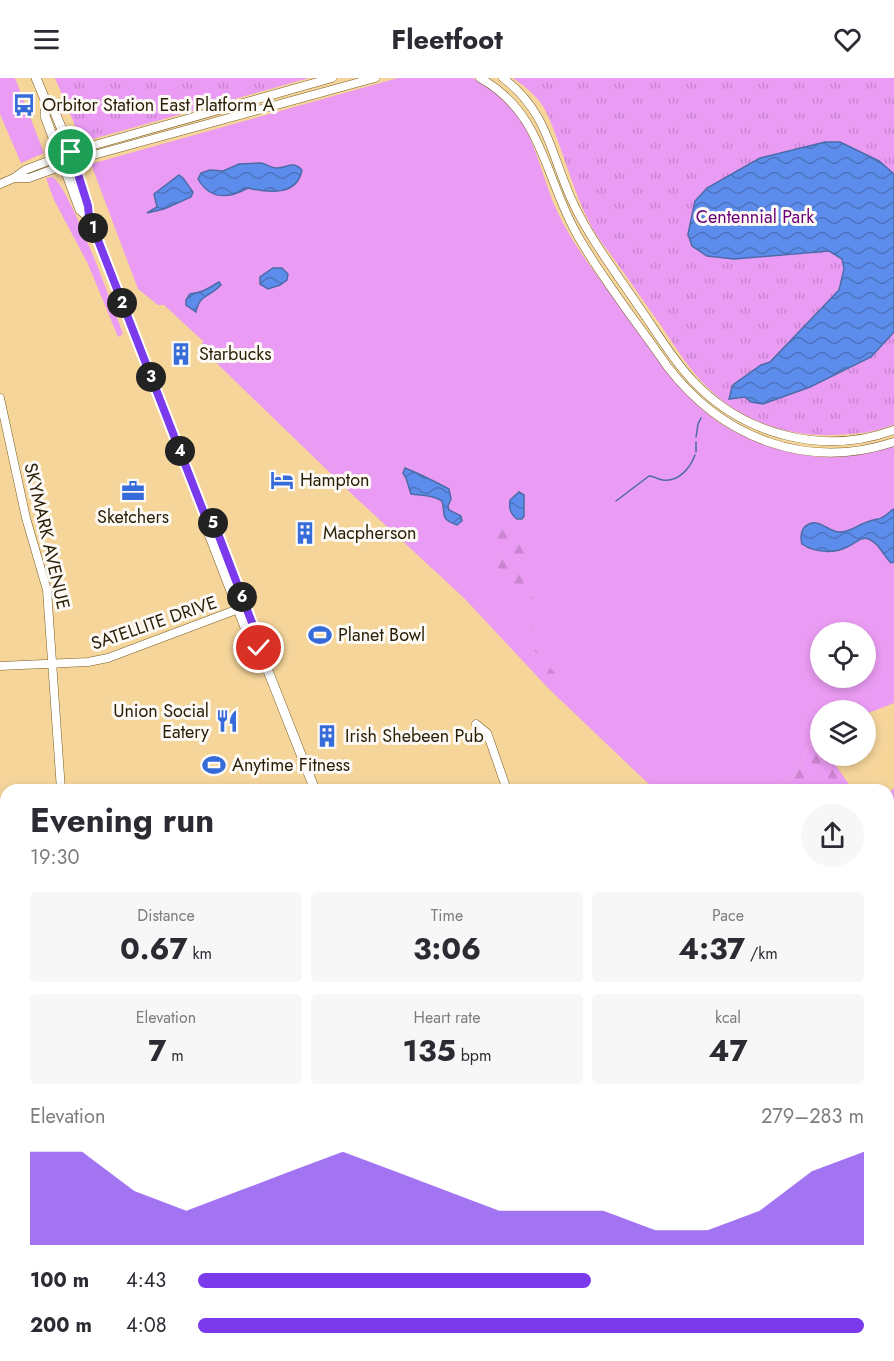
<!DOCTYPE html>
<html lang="en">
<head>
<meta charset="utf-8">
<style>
	:root { --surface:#fff; --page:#f7f7f7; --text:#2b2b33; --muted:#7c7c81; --accent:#7c3aed }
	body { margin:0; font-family:Jost,sans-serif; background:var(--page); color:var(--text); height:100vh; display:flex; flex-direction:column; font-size:22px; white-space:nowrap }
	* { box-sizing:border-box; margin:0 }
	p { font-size:20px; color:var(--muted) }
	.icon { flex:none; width:33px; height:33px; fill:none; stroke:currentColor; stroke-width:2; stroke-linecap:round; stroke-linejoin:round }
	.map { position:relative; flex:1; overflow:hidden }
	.drawer { position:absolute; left:0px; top:706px; width:894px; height:578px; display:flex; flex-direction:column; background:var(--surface); border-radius:18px 18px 0 0; box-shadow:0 3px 9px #0003 }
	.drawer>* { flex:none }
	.tools { position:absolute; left:810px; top:544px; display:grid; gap:12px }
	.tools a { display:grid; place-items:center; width:66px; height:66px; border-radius:50%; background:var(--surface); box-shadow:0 3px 9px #0003; font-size:30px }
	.pin { position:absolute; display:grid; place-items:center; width:51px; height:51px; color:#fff; margin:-26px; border:3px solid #fff; border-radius:50%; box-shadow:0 2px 6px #0007 }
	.km { position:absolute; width:30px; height:30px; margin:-15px; border-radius:50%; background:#222; color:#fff; font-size:16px; line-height:30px; text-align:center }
	.round { display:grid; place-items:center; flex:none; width:63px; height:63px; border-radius:32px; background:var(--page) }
	.head { display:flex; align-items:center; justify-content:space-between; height:102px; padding:0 30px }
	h1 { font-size:33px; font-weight:700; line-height:45px }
	.figures { display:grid; grid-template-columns:repeat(3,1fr); gap:9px; height:102px; padding:6px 30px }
	.figures div { display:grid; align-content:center; border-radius:6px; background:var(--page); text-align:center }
	.figures b { font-size:30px; font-weight:700 }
	.figures small { font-size:16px; font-weight:400 }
	.figures p { font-size:16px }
	.chart { height:168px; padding:12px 30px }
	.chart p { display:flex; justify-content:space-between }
	.chart svg { width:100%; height:108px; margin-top:6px; fill:var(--accent); opacity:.7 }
	ul { padding:0 30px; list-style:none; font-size:20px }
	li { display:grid; grid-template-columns:96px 72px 1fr; align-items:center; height:45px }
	li i { height:15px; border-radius:8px; background:var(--accent) }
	header { display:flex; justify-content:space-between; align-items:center; height:78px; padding:0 30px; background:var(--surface); font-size:27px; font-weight:700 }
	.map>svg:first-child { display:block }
	.grass { fill:#ea9bf3; fill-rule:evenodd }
	.forest { fill:url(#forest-firs) }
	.park { fill:url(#park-tufts) }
	.water { fill:url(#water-waves); stroke:#4d6ba7; stroke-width:1.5 }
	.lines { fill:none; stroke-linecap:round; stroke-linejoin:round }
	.stream { stroke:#4d6ba7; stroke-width:1.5 }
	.minor-casing { stroke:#785c22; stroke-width:9 }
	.major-casing { stroke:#785c22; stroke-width:10 }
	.minor { stroke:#fff; stroke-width:8 }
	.major { stroke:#fff; stroke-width:9 }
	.route-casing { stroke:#fff; stroke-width:12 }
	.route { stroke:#7c3aed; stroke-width:8 }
	.labels { text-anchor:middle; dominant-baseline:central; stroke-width:6; stroke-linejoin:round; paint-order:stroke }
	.poi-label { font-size:18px; fill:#291d05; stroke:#fdfaf5; text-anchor:start }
	.park-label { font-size:18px; fill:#6c0078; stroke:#fdfaf5 }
	.street-label { font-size:18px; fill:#291d05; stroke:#fdfaf5 }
</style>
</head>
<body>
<header><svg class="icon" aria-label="menu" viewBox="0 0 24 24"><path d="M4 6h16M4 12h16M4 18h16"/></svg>Fleetfoot<svg class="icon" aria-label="heart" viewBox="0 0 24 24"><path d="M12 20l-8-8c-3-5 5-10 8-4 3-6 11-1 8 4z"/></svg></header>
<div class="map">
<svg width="894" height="1283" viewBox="0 0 894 1283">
	<defs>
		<pattern id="forest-firs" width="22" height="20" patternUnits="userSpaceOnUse" patternTransform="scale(1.5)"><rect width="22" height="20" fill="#ea9bf3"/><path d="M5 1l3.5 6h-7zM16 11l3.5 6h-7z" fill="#c985cf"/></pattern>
		<pattern id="park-tufts" width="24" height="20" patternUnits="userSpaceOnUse" patternTransform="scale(1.5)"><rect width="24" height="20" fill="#ea9bf3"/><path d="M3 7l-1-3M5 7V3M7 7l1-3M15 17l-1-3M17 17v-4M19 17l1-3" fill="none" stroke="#c985cf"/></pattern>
		<pattern id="water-waves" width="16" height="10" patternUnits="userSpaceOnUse" patternTransform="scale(1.5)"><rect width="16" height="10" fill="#5d8dec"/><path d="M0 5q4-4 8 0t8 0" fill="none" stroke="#4d73bd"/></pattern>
	</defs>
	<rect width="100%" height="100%" fill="#f5d59a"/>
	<path class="grass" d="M0,0h15l29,75 -23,10 -21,-49z
		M398,0h74c59,22 63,84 85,133 17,37 44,69 68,102 25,34 51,76 84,102 31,25 87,44 127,42 20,-1 39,-6 58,-12v258l-28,11v-3h-46v26l-12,10 -13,28 -28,15h-112l-106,-101 -84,-90 -111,-103 -153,-148 2,-7 -39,-36h-6l-20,-16 -47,-125zM820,555h46v45h-46z
		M52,99c17,7 62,133 71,157l-5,3 -30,-73 -34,-64 -8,-22z
		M894,710v26l-6,7v-27z"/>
	<path class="forest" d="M502,448l28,20 3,12 -9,6 -5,9 16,30 2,10 -4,-2c-6,-17 -25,-25 -34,-41 -6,-13 -9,-29 -14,-42z
		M527,548l9,4 3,20 9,3 -3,10 17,17 -1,7c-14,-10 -19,-13 -19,-31l-17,-11z
		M813,665l7,2v11h9l24,34h-86l28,-15 13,-28z
		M0,1272l6,2v4h9l13,5 15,-5h188l-3,5h-228z"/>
	<path class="park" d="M55,0h254l-227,64z
		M513,0h381v348l-2,-1c-18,8 -38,9 -58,10 -44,2 -93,-14 -125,-46 -19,-18 -33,-41 -47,-62 -18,-25 -35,-50 -53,-75 -26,-31 -36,-70 -50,-108 -5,-13 -10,-30 -19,-42 -7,-9 -17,-17 -27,-24z"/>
	<path class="water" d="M825,64h15l39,19 15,13v158l-23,25 -61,30 -47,17 -12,-2 -6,-5 -16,2 3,-12 2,-3 27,-19 9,-3 69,-72 5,-21 -2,-10 -13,-8 -95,8 -27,-3 -15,-10 -4,-12 7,-33 12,-13 53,-30z
		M261,85c5,1 11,5 16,5 11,0 15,-8 25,2 -5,26 -33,23 -54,18 -20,11 -38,12 -50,-9l3,-6 9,-3 13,1 16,-7z
		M179,97l4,3 10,14 -2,5 -27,12 -17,4 10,-6 -3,-13z
		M273,190h9l6,6 -1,6 -7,5 -12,4 -8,-5v-7z
		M219,204l2,3c-12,13 -21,8 -25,27l-10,-7v-5l4,-6c14,-2 17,-5 29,-12z
		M405,390c15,6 29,13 44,21l2,10 -3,7 1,4 12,6 1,5 -5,4c-18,-6 -11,-11 -15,-24 -11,-7 -21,-5 -31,-7l-5,-16 -3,-5z
		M519,414l5,3v21l-2,3h-5c-7,-5 -8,-11 -7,-19z
		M894,431v53l-3,1c-9,-9 -12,-21 -25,-25 -9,1 -10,5 -17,8 -14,8 -34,7 -47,-2 -2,-7 -1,-17 7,-20 11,-5 20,8 30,8 12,0 20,-8 31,-11 4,-2 9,-1 13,-4 4,-2 7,-6 11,-8z"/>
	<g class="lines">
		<path class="stream" d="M696,359l2,-13 3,-6
			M696,374v-10
			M616,423l33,-25c6,0 9,4 14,4 16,2 27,-12 32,-25"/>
		<g class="minor-casing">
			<path id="minor" d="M480,0c64,35 65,103 99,160 26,45 59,86 88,128 55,72 139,105 227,76
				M503,0c47,35 48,81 72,129 18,36 42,67 64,100 17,24 33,52 54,74 51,54 130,75 201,49
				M14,100l11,-8 52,-20 255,-72
				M0,106l14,-6h15l61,-22 285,-78
				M0,320l26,120 21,72 14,200
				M0,588l88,-4 20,-4 133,-50
				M476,646l11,9 3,8 17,49
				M0,1059l6,2
				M888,1118h6
				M750,1278l2,5"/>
		</g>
		<g class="major-casing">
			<path id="major" d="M36,0l10,24 8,8 17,42 17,54 1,11 115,296v8l47,122 8,5
				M46,24l-1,14 35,94 9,7
				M204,435l8,5 47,123v7l56,142
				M533,1278l2,5"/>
		</g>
		<use href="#minor" class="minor"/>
		<use href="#major" class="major"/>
	</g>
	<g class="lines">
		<g class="route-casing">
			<path id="route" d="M71,74l17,54 1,11 115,296 8,5 47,123v7"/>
		</g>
		<use href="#route" class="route"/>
	</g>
	<defs>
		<g id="bus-bare" transform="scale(1.8)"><path d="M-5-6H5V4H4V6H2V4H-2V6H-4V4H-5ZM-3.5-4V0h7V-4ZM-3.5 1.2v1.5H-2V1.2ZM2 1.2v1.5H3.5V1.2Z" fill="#366bda" stroke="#fdfaf5" stroke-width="2.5" paint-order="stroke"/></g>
		<g id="building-bare" transform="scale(1.8)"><path d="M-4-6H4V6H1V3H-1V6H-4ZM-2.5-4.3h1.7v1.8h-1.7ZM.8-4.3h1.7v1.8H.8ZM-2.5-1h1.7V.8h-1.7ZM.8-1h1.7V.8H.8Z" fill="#366bda" stroke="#fdfaf5" stroke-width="2.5" paint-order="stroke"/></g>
		<g id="hotel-bare" transform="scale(1.8)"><path d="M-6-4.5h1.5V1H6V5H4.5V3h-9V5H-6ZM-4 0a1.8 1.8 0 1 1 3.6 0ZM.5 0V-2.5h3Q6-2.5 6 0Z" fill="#366bda" stroke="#fdfaf5" stroke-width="2.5" paint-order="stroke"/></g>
		<g id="office-bare" transform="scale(1.8)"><path d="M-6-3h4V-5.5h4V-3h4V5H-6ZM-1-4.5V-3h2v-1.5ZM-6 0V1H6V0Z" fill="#366bda" stroke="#fdfaf5" stroke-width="2.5" paint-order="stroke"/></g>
		<g id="stadium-bare" transform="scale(1.8)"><path d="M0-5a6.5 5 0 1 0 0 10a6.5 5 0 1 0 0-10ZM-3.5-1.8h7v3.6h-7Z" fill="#366bda" stroke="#fdfaf5" stroke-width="2.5" paint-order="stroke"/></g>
		<g id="restaurant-bare" transform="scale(1.8)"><path d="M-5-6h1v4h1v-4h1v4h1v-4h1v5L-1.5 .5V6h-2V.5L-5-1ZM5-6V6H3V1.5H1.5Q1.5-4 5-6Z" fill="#366bda" stroke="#fdfaf5" stroke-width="2.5" paint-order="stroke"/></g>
	</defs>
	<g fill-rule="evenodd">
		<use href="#bus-bare" x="24" y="27"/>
		<use href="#building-bare" x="181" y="276"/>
		<use href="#hotel-bare" x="282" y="402"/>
		<use href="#office-bare" x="133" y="413"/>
		<use href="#building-bare" x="305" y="455"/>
		<use href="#stadium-bare" x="320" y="557"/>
		<use href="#restaurant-bare" x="227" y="643"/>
		<use href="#building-bare" x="327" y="658"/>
		<use href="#stadium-bare" x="214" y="687"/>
	</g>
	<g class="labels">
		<g class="poi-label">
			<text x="42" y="27">Orbitor Station East Platform A</text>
			<text x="199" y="276">Starbucks</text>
			<text x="300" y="402">Hampton</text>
			<text x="133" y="439" text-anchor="middle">Sketchers</text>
			<text x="323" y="455">Macpherson</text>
			<text x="338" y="557">Planet Bowl</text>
			<text x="209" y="633" text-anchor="end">Union Social<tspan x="209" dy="21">Eatery</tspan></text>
			<text x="345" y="658">Irish Shebeen Pub</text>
			<text x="232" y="687">Anytime Fitness</text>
		</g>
		<g class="park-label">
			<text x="755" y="139">Centennial Park</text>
		</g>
		<g class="street-label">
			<text transform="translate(47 458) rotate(77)">SKYMARK AVENUE</text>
			<text transform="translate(154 545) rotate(-19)">SATELLITE DRIVE</text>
		</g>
	</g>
</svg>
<div class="tools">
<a><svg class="icon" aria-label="locate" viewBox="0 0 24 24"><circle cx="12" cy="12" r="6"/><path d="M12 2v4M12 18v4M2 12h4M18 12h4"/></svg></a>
<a><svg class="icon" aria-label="layers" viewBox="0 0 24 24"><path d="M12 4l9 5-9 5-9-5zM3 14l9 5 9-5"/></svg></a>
</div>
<div class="pin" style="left:71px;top:74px;background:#1e9e55"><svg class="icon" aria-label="arrive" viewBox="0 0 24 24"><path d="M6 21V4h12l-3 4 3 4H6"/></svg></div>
<div class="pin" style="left:259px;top:570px;background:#d93025"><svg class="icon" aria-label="check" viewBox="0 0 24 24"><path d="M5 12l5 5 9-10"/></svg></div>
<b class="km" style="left:93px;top:150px">1</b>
<b class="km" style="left:122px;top:225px">2</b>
<b class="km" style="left:151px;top:299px">3</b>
<b class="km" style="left:180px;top:373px">4</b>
<b class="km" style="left:213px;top:445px">5</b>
<b class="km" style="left:242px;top:519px">6</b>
<section class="drawer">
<div class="head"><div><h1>Evening run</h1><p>19:30</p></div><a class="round"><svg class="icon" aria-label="share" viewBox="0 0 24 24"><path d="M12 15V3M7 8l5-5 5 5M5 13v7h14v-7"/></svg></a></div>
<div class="figures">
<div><p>Distance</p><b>0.67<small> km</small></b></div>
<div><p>Time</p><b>3:06</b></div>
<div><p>Pace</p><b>4:37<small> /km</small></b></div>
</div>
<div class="figures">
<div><p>Elevation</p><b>7<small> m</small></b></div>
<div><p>Heart rate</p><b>135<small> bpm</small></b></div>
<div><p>kcal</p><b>47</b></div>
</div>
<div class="chart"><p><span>Elevation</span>279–283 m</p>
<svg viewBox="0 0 160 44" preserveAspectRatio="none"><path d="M0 44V6L10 6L20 22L30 30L40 22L50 14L60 6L70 14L80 22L90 30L100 30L110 30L120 38L130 38L140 30L150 14L160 6V44z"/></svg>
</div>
<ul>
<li><b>100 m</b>4:43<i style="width:59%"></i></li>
<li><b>200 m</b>4:08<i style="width:100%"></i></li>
</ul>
</section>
</div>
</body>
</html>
